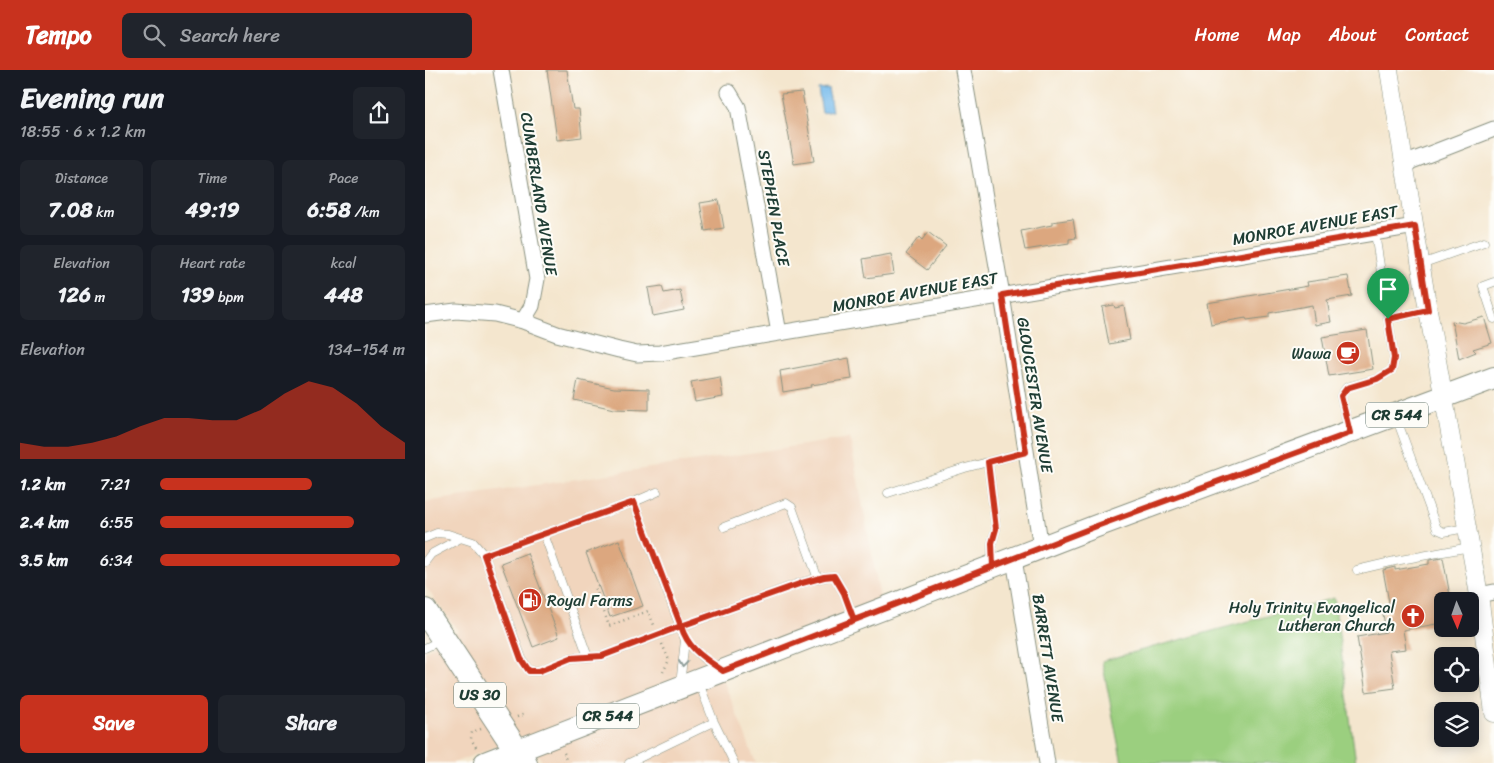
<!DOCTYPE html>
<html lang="en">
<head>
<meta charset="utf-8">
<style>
	:root { --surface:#171b24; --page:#20242c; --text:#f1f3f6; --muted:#9ea1a6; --accent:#c8321e }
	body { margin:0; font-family:Sriracha,sans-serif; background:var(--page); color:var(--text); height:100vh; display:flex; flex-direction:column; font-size:19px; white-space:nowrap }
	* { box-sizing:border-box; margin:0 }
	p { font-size:16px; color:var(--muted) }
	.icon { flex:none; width:28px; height:28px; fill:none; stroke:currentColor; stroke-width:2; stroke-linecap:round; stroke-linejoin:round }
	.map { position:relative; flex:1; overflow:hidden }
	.panel { display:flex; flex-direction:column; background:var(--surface); width:425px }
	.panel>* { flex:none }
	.needle { width:32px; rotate:178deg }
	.tools { position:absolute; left:1009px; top:522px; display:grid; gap:10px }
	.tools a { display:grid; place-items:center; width:45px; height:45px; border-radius:8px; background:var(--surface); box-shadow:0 2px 12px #0003; font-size:25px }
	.pin { position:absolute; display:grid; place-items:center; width:42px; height:42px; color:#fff; margin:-51px -21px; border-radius:50% 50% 50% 0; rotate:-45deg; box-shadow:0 0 5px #0007 }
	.pin .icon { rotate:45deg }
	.round { display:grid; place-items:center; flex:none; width:52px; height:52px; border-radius:8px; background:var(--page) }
	.head { display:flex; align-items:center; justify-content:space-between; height:85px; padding:0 20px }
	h1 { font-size:28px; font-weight:700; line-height:38px }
	.stats { display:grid; grid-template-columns:repeat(3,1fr); gap:8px; height:85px; padding:5px 20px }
	.stats div { display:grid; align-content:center; border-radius:8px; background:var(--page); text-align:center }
	.stats b { font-size:21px; font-weight:700 }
	.stats small { font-size:14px; font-weight:400 }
	.stats p { font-size:14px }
	.chart { height:140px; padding:10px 20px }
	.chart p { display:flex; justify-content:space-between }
	.chart svg { width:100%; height:90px; margin-top:5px; fill:var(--accent); opacity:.7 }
	.button { display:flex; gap:10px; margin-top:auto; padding:10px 20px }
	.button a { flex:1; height:58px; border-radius:8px; background:var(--accent); color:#fff; font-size:20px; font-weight:700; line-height:58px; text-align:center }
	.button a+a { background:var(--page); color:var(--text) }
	ul { padding:0 20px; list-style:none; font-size:16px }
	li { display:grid; grid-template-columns:80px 60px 1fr; align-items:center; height:38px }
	li i { height:12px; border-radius:6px; background:var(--accent) }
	header { display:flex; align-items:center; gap:30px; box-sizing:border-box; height:70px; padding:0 25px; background:var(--accent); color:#fff }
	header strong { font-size:24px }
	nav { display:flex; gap:28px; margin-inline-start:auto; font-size:18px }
	.search { width:350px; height:45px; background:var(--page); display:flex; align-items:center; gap:12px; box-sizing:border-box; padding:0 18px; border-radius:8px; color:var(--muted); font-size:19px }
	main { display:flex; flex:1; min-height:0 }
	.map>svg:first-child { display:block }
	.built { fill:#f1d5bd }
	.green { fill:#9bcf7f; stroke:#5d865a }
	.water { fill:#75baec; stroke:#4a7c90 }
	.building { fill:#dca77f }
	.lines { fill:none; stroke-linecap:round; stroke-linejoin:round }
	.service-casing { stroke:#8a9281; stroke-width:9 }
	.minor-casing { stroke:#8a9281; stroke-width:17 }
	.tertiary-casing { stroke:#8a9281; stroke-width:19 }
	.primary-casing { stroke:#8a9281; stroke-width:24 }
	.trunk-casing { stroke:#8a9281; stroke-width:26 }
	.path { stroke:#8a9281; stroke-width:2.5; stroke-dasharray:1 4; stroke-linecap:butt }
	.service { stroke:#fff; stroke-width:8 }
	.minor { stroke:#fff; stroke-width:15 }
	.tertiary { stroke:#fff; stroke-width:18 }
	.primary { stroke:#fff; stroke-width:22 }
	.trunk { stroke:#fff; stroke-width:24 }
	.oneway { stroke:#8f9e9a }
	.route-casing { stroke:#fff; stroke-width:10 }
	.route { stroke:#c8321e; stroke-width:6 }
	.labels { text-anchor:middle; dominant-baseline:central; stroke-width:4; stroke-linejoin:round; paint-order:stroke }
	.shield { fill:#fdfcf7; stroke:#62766e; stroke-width:1 }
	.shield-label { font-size:15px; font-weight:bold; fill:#1f3d34 }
	.street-label { font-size:16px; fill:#1f3d34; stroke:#fdfcf7 }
	.poi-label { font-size:16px; fill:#1f3d34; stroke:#fdfcf7; text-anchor:end }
</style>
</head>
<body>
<header>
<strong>Tempo</strong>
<div class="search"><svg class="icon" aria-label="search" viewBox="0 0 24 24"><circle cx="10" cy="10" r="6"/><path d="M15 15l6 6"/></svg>Search here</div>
<nav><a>Home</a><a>Map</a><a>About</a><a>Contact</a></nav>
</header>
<main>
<section class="panel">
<div class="head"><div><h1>Evening run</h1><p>18:55 · 6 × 1.2 km</p></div><a class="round"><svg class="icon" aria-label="share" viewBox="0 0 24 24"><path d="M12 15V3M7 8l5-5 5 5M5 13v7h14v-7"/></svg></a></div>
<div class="stats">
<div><p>Distance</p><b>7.08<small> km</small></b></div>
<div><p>Time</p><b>49:19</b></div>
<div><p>Pace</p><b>6:58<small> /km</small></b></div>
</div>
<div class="stats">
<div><p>Elevation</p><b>126<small> m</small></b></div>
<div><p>Heart rate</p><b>139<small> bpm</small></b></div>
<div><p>kcal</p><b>448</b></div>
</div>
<div class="chart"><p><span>Elevation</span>134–154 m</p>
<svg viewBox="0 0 160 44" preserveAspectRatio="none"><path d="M0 44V36L10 38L20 38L30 36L40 33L50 28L60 24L70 24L80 25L90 25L100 20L110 12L120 6L130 9L140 17L150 28L160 36V44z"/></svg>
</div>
<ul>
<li><b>1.2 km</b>7:21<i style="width:62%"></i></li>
<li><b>2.4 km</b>6:55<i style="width:79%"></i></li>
<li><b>3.5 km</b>6:34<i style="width:98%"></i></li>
</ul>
<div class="button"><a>Save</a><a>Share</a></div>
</section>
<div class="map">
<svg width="1069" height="693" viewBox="0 0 1069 693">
	<rect width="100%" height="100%" fill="#fdfcf7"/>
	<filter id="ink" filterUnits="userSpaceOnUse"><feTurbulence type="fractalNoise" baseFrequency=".02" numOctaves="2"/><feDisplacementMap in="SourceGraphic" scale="10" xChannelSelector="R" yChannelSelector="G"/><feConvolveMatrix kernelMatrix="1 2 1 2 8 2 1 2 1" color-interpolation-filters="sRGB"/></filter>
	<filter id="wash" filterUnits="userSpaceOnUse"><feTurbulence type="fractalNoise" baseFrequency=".0096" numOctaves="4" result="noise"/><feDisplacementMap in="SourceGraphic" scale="20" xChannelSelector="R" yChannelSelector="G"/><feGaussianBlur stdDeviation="1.12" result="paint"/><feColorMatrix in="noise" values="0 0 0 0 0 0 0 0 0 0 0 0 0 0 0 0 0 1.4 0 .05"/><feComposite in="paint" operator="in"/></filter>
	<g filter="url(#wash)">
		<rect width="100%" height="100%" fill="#f4e6ce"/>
		<path class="built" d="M425,368l31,165 -164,61 39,99h-212l-21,-27 -70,27h-28v-112l33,-20 -33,-45v-84z"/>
		<path class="green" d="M909,528l22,165h-234l-20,-102z"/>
		<path class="water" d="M403,18l4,23 -10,2 -4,-24z"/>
		<g id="blocks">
			<path class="building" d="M122,0h20l6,39h6l3,28 -25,3z
				M377,22l12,69 -20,3 -13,-70z
				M294,130l5,28 -19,3 -5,-28z
				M648,149l3,19 -7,1v4l-44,7 -4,-19 31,-6v-3z
				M503,162l18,14 -19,24 -21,-16 13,-17 3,3z
				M466,184l3,20 -28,4 -3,-19z
				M923,206l4,20 -25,4 4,22 -16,3 -3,-20 -43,8v4l-22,3 -1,-2 -35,6 -4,-21 101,-17 -1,-4z
				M237,216l2,7 16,-3 4,20 -31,6 -5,-28z
				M689,235l1,3 9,-2 6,34 -21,4 -7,-37z
				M1059,247l8,26 -19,6 3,3 -17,7 -7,-38 11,2z
				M942,260l6,39 -44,7 -7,-39z
				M424,288l3,21 -41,6 1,2 -29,5 -3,-21z
				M295,307l3,20 -28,5 -4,-20z
				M153,310l36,8 35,1v21l-35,-1 -40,-9z
				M194,470l24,66 -33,11 -24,-64z
				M102,483l32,84 -26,10 -32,-84z
				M1018,488l8,43h-8l-1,22 -39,7 3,19 -17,2 6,37 -29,4 -9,-55 29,-5 -3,-18 8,-1 -8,-43 12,-3v3l34,-6v-4z"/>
		</g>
	</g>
	<g filter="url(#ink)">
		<use href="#blocks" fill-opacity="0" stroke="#8a9281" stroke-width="1"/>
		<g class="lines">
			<g class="service-casing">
				<path id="service" d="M996,194l63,-22
					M1069,212l-11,4 11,33
					M963,249l40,-9
					M971,347l41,112 7,3 22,-4
					M924,360l-8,-34 6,-9 30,-8 15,-9 2,-12 -19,-125
					M563,392l8,67 -4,14v21
					M463,423l77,-25 61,-16
					M209,432l23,-10
					M299,457l62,-24 6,4 26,72
					M119,464l90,-32 51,138 -5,45
					M0,468l12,-5 11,1 25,8 11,13 38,104 7,12h10l32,-13 17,-1
					M59,485l60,-21 44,123 14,-1c51,-19 101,-38 152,-56 26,-9 53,-22 80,-24l10,17 10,26
					M0,492l6,-8 28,-15
					M932,500l38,-9 75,-14
					M260,570l18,18 17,11
					M0,578l16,-8
					M274,613l15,39 20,41
					M204,693l85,-41"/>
			</g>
			<g class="minor-casing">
				<path id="minor" d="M76,0l36,209 -5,27 -9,15
					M538,0l39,225 39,253
					M304,22l9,15 41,226
					M979,94l90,-35
					M0,245l31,-4 39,3 28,7 34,13 62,16 18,4 23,-1 755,-127
					M589,489l33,204
					M1054,525l15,-3"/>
			</g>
			<g class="tertiary-casing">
				<path id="tertiary" d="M964,0l39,240 51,285 15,118"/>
			</g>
			<g class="primary-casing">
				<path id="primary" d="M60,693l609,-236 400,-149"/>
			</g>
			<g class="trunk-casing">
				<path id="trunk" d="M0,541l100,152"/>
			</g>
			<path class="path" d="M173,516l-3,1 14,39 39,-15 6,14
				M237,574l7,16 -6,12
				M92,647l8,-3
				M51,677l-5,-8 1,-7 9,-3
				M139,683l2,3 -2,7"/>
			<use href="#service" class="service"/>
			<use href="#minor" class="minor"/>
			<use href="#tertiary" class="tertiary"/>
			<use href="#primary" class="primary"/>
			<use href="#trunk" class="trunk"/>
		</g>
		<defs><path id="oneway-chevron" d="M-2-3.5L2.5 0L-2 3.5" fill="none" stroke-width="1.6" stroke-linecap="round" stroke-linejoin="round" transform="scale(1.25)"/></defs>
		<use class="oneway" href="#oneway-chevron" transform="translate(258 594) rotate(97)"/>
	</g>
	<g class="lines" filter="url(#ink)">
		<g class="route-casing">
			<path id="route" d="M963,249l6,39 -2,12 -15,9 -30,9 -6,8 9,37 -256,94 -371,144c-19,-13 -35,-22 -42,-45l-79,30 -31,2 -32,13h-10l-8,-12 -37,-104 150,-53 47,124 121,-43 22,-6 10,-1 10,17 10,27 139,-53 -1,-24 4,-14 -8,-67 38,-10 -24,-157 413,-69 13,84 -40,9"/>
		</g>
		<use href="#route" class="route"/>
	</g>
	<defs>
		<g id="cafe-disc" transform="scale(1.25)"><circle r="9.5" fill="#c8321e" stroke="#fdfcf7"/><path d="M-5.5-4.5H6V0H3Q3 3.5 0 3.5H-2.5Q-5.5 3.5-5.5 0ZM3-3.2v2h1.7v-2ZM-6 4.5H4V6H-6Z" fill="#fff"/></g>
		<g id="fuel-disc" transform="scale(1.25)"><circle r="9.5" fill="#c8321e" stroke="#fdfcf7"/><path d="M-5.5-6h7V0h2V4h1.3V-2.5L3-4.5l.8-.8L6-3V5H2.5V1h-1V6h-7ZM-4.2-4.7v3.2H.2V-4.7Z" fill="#fff"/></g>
		<g id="church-disc" transform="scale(1.25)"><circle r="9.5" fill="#c8321e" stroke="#fdfcf7"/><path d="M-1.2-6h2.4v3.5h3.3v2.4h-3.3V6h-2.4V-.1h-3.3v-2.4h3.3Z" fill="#fff"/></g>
	</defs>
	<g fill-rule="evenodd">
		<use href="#cafe-disc" x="923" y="283"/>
		<use href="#fuel-disc" x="105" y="530"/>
		<use href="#church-disc" x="988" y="546"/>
	</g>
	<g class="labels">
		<g class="shield">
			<rect x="941" y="332.5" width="62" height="25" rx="4"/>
			<rect x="29" y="612.5" width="52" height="25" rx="4"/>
			<rect x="152" y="633.5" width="62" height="25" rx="4"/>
		</g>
		<g class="shield-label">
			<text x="972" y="345">CR 544</text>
			<text x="55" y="625">US 30</text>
			<text x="183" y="646">CR 544</text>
		</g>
		<g class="street-label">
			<text transform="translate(114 124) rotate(81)">CUMBERLAND AVENUE</text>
			<text transform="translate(349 138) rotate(80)">STEPHEN PLACE</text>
			<text transform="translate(890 155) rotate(-10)">MONROE AVENUE EAST</text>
			<text transform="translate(490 222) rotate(-10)">MONROE AVENUE EAST</text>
			<text transform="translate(610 325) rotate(81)">GLOUCESTER AVENUE</text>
			<text transform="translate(623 588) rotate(81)">BARRETT AVENUE</text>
		</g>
		<g class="poi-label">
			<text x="906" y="283">Wawa</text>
			<text x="122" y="530" text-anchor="start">Royal Farms</text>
			<text x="970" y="537">Holy Trinity Evangelical<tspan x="970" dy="18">Lutheran Church</tspan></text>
		</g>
	</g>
</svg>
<div class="tools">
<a><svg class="needle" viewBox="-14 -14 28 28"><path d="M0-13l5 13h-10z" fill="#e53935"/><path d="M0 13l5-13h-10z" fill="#9ea1a6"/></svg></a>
<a><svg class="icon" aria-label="locate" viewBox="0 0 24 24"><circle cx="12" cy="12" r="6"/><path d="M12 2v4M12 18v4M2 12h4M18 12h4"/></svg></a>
<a><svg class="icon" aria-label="layers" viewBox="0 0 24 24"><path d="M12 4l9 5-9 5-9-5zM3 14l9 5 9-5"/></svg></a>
</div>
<div class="pin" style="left:963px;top:249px;background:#1e9e55"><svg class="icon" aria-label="arrive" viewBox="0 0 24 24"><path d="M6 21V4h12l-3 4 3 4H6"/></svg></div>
</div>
</main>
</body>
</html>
